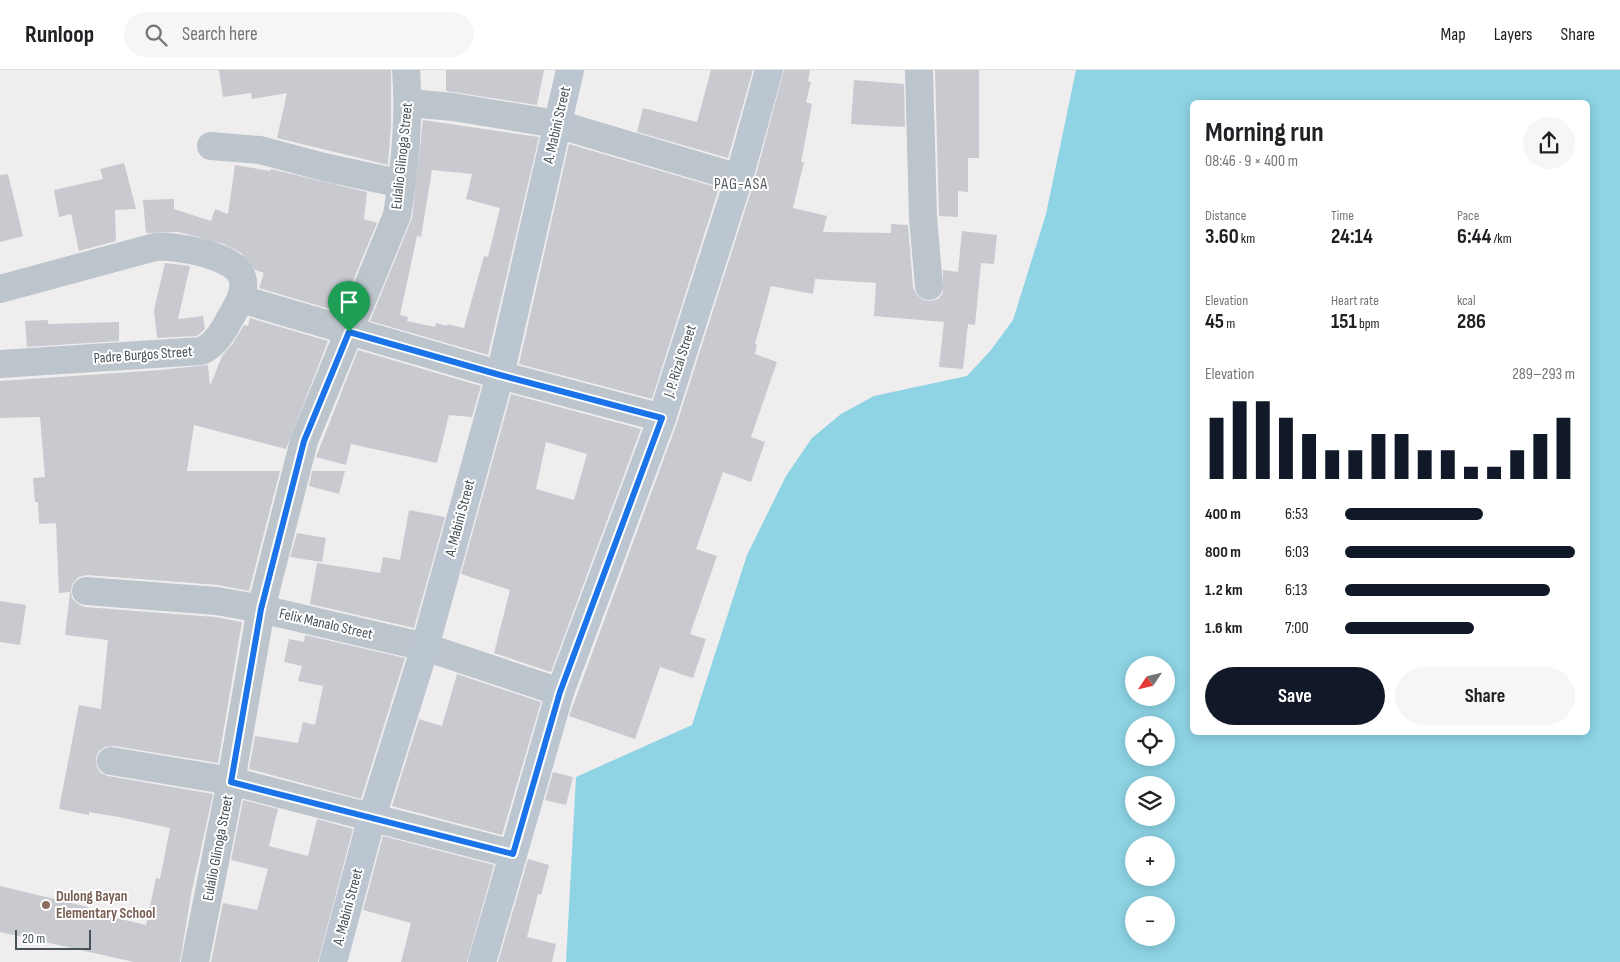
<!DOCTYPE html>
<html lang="en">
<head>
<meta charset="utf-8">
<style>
	:root { --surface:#fff; --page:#f6f6f6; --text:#202124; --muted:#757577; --line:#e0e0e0; --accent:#111827 }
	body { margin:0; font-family:"Sofia Sans Condensed",sans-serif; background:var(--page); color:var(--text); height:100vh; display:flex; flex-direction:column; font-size:19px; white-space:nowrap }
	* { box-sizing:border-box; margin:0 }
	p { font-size:16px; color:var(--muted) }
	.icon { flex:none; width:28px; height:28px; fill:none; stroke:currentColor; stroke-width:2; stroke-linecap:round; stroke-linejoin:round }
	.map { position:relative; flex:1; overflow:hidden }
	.sheet { position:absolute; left:1190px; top:30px; width:400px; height:635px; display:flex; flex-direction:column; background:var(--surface); border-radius:8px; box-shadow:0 2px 12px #0003 }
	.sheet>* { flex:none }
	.needle { width:32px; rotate:235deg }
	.buttons { position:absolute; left:1125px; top:586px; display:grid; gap:10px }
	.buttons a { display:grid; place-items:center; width:50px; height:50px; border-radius:50%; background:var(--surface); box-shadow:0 2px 12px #0003; font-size:25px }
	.scale { position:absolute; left:15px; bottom:12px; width:76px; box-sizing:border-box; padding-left:5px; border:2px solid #475159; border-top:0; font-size:14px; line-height:18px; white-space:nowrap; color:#475159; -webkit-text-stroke:4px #fff; paint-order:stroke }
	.pin { position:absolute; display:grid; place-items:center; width:42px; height:42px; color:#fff; margin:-51px -21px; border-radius:50% 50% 50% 0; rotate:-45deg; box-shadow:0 0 5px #0007 }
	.pin .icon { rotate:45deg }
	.round { display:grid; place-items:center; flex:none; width:52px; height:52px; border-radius:26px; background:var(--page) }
	.headline { display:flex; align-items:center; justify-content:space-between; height:85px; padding:0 15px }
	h1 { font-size:28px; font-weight:700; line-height:38px }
	.stats { display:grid; grid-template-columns:repeat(3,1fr); gap:8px; height:85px; padding:5px 15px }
	.stats div { display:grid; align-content:center }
	.stats b { font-size:21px; font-weight:700 }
	.stats small { font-size:14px; font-weight:400 }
	.stats p { font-size:14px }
	.chart { height:140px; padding:10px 15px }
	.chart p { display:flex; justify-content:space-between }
	.chart svg { width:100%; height:90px; margin-top:5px; stroke:var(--accent); stroke-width:6 }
	.cta { display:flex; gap:10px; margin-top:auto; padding:10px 15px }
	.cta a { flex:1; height:58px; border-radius:30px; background:var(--accent); color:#fff; font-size:20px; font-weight:700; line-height:58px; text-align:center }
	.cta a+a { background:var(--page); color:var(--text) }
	ul { padding:0 15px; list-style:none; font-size:16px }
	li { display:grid; grid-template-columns:80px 60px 1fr; align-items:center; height:38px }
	li i { height:12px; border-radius:6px; background:var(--accent) }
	header { display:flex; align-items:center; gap:30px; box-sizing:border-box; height:70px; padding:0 25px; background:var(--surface); border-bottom:1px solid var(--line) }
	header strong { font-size:24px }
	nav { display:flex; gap:28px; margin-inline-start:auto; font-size:18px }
	.search { width:350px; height:45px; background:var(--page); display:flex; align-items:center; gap:12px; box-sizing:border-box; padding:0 18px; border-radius:28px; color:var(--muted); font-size:19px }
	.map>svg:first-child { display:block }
	.water { fill:#8ed4e5; fill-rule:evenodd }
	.building { fill:#c8cad0; fill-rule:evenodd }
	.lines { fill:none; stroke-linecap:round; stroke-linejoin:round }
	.street { stroke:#bdc5cc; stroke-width:28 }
	.secondary { stroke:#bcc6d0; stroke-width:28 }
	.route-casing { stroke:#fff; stroke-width:10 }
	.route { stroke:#1a73e8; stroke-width:6 }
	.education-dot { fill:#8d6e63; stroke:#fff; stroke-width:2 }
	.labels { text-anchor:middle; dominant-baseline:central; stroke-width:4; stroke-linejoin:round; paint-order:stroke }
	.street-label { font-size:15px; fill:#475159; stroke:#fff }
	.education-label { font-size:15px; font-weight:bold; fill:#785e54; stroke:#fff; text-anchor:start }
	.neighbourhood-label { font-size:16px; letter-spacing:1px; fill:#5b5e62; stroke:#fff }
</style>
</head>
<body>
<header>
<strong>Runloop</strong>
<div class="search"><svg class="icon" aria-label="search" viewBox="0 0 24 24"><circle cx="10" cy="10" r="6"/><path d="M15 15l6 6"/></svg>Search here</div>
<nav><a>Map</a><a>Layers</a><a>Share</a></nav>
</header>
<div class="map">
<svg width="1620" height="892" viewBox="0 0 1620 892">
	<rect width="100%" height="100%" fill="#f0edee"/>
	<path class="water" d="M1076,0h544v892h-1054l10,-185 116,-52 55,-170 39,-79 26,-38 29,-24 33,-18 93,-20 24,-26 22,-30 33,-106zM1192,32h396v630h-396zM1134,595h32v33h-32zM1134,655h32v33h-32zM1134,715h32v33h-32zM1134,775h32v33h-32zM1134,835h32v33h-32z"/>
	<path class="building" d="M219,0h172v54l-3,41 -111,-27 10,-45 -35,6 -1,-6 -28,4z
		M446,0h98l-7,35 -91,-14z
		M711,0h42l-25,88 -91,-26 6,-24 54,14z
		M784,0h26l-2,11 3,1 -5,20 6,2 -11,58h3l-11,46 34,8 -4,16 68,1v-9l17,1 5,62 4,8 6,5 8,1 7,-2 5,-6v-23l15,2 4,-41 35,4 -3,29 -13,-1 -6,62 -7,-1 -5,45 -24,-2 5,-45 -70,-6 2,-33 -61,-4 -2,15 -42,-8 -16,58 2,1 -2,9 22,8 -26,75 14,5 -14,40 -28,-10 -27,77 21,7 -27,78 16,5 -13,39 -33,-11 -25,72 -66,-23 108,-293 77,-241z
		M935,0h44v88h-11v34l-10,-1v26l-19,-1z
		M854,10l50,4 1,43 -54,-3z
		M423,50l116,17 -51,218 -118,-34 42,-103zM432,100l40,4 -6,25 34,9 -12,49 -4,-1 -20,72 -17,-4v2l-11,-3 -1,4 -28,-6 1,-4 -8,-2 17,-79 -2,-1 6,2z
		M569,74l150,44 -67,211 -133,-35z
		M124,93l12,46 -21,1 1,31 -37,10 -8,-37 -12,3 -5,-27 49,-11 -3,-10z
		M235,95l35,6 1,-2 96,23 -3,27 13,4 -37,89 -81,-24 5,-15 -9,-3 -14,-17 -17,-9 -45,-12 -33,1 -3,-33 31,-1v10l37,12 4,-12 13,5z
		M8,104l15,62 -23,6v-67z
		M165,193l25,3 -12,53 25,-3 2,13 -8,7 -40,2 -3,-28z
		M250,248l78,23 -42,108 -92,-24 -7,46h93l-31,120 -31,-6 -131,-10 -8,2 -6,6 -2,6 1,9 6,6 7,3 130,10 27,5 -24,141 -104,-17 -9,1 -6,4 -3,7 1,9 4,6 7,3 105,18 -22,101 -11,67h-46l-134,-30v-46l88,21 -1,4 59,14 10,-47 4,1 10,-51 -51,-11 -30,-5v3l-30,-6 20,-104 22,4 7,-69 -43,-5 5,-43 -11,1 -3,-70 -17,1 -1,-22h-3l-2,-24 12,-1 -5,-60 -40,1v-37l160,-11 48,-5 2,21 12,-30 11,-13 11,-18 4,1z
		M48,250v4l71,-2v19l-92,6 -2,-26z
		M358,280l123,36 -9,31 -23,-2 -12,48 -86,-19 -5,21 -30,-8z
		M511,324l130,35 -90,243 -57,-19 16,-63 -49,-16zM546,372l41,12 -13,46 -38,-11z
		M312,401h33l-6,23 -30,-8z
		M409,440l36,7 -31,111 -104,-24 7,-41 63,10 3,-16 17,3z
		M297,463l29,5 -4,24 -32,-5z
		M0,531l26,4 -6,40 -20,-3z
		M305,565l100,23 -44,141 -112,-30 6,-33 43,7 5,-21 12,3 8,-39 -25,-5 4,-15 -18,-4 5,-23 15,3z
		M457,604l84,28 -39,133 -110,-29 27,-87 23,7z
		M553,702l20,5 -7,28 -21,-5z
		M243,730l35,9 -9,37 39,10 9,-37 36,10 -35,133h-107l12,-59 34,7 11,-41 -37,-9z
		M383,766l111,29 -27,97h-66l10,-39 -48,-13z
		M528,789l21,6 -8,30 -3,-1 -11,43 29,7 -4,18h-54z"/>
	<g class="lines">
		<path class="street" d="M919,0l4,148 6,68
			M409,33l44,4 104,17 182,54
			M211,76l49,4 64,17 78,17
			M0,219l155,-42c20,-2 85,8 88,34 2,14 -7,27 -14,39 -6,12 -15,26 -28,31l-201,13
			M241,229l259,76 162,43
			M86,521l131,10 44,8 164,38 135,45
			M111,691l120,20 282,73
			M195,892l36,-181 30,-172 43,-168 93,-226c8,-48 13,-97 9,-145"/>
		<path class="secondary" d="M333,892l39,-145 53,-170 75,-272 70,-305
			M482,892l78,-270 102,-274 77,-240 30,-108"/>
	</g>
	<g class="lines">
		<g class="route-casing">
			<path id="route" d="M349,262l151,43 162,43 -102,274 -47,162 -282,-72 30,-173 43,-168z"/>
		</g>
		<use href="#route" class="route"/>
	</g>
	<circle class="education-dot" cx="46" cy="835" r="5"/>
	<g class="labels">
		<g class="street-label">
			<text transform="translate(557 55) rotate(-77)">A. Mabini Street</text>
			<text transform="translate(402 86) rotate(-84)">Eulalio Glinoga Street</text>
			<text transform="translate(143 285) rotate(-4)">Padre Burgos Street</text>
			<text transform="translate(680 291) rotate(-72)">J. P. Rizal Street</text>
			<text transform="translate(460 448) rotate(-75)">A. Mabini Street</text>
			<text transform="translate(326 554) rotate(13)">Felix Manalo Street</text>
			<text transform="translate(218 778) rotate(-79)">Eulalio Glinoga Street</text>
			<text transform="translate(348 837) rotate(-75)">A. Mabini Street</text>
		</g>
		<g class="education-label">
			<text x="56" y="826">Dulong Bayan<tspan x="56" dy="17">Elementary School</tspan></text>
		</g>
		<g class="neighbourhood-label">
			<text x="741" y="114">PAG-ASA</text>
		</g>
	</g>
</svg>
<div class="buttons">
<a><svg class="needle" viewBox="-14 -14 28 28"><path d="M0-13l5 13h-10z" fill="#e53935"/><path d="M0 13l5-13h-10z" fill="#757577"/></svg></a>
<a><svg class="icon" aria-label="locate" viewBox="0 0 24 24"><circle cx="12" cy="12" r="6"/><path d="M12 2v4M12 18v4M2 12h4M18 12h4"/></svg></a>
<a><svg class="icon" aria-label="layers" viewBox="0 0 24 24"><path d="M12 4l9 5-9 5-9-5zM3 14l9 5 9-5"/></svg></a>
<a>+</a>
<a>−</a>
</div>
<div class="scale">20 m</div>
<div class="pin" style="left:349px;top:262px;background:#1e9e55"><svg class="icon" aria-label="arrive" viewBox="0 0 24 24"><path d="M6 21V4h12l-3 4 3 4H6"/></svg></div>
<section class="sheet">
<div class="headline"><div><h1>Morning run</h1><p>08:46 · 9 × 400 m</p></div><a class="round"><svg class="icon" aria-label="share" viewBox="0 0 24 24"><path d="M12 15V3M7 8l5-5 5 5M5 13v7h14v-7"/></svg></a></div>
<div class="stats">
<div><p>Distance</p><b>3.60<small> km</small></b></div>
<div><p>Time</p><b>24:14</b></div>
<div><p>Pace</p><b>6:44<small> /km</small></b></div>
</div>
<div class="stats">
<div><p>Elevation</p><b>45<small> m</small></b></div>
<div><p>Heart rate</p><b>151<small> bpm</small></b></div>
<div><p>kcal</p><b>286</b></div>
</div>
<div class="chart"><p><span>Elevation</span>289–293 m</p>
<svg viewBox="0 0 160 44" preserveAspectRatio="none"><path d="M5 44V14M15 44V6M25 44V6M35 44V14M45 44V22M55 44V30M65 44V30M75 44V22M85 44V22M95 44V30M105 44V30M115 44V38M125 44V38M135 44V30M145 44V22M155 44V14"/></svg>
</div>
<ul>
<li><b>400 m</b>6:53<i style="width:60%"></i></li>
<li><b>800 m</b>6:03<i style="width:100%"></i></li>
<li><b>1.2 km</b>6:13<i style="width:89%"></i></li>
<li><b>1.6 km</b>7:00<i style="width:56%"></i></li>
</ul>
<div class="cta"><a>Save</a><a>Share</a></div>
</section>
</div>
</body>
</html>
